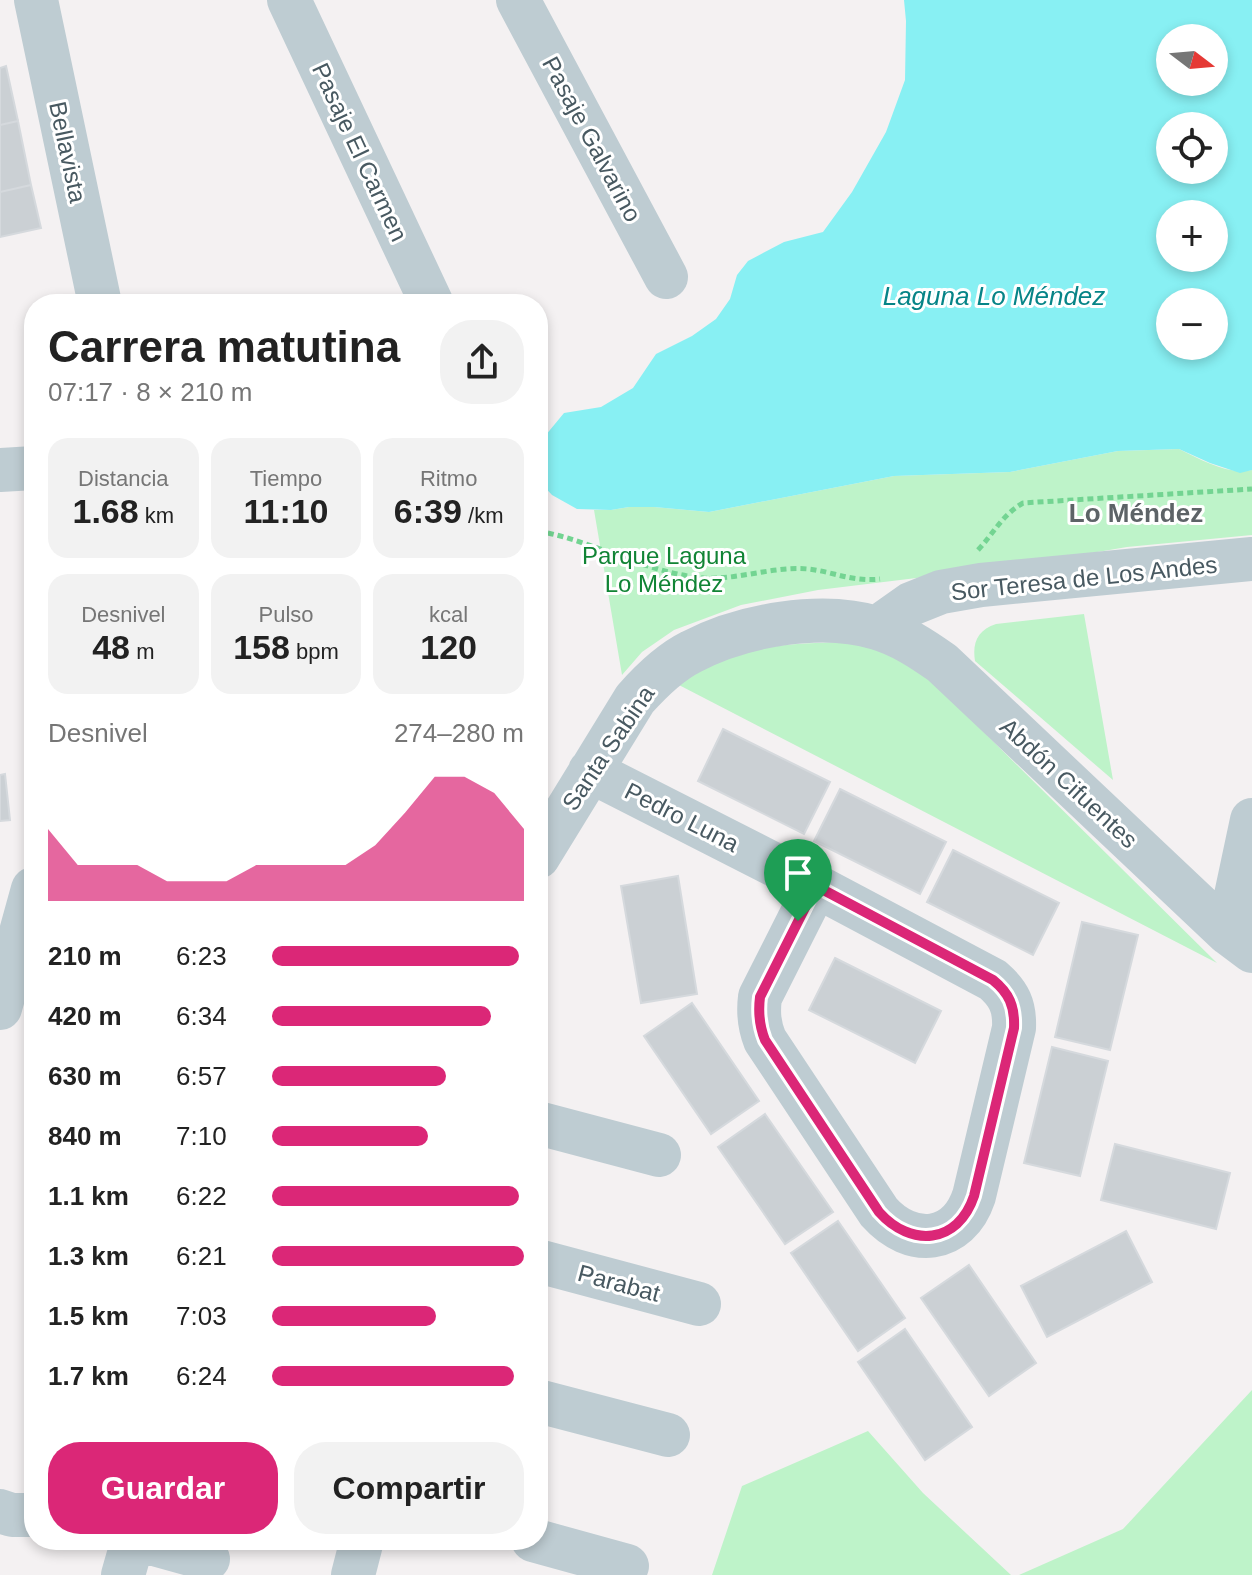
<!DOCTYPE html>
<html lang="es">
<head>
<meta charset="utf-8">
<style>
	:root { --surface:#fff; --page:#f2f2f2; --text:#222; --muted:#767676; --accent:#db2777 }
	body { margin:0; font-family:Arial,sans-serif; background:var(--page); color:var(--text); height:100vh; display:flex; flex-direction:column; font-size:30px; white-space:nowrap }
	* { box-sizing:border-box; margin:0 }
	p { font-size:26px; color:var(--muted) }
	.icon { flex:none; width:44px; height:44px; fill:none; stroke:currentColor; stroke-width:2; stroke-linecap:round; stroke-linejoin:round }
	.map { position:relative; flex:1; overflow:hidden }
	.side { position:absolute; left:24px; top:294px; width:524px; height:1256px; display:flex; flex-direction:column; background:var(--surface); border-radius:32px; box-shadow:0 4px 12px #0003 }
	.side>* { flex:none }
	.needle { width:52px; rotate:106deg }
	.fabs { position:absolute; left:1156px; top:24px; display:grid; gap:16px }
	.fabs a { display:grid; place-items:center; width:72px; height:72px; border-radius:50%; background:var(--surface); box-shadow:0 4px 12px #0003; font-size:40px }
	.pin { position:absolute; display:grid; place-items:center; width:68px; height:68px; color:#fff; margin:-82px -34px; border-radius:50% 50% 50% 0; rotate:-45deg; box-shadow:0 0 8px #0007 }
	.pin .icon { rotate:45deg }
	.round { display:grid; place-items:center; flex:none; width:84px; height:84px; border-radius:32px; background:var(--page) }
	.headline { display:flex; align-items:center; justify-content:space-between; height:136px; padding:0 24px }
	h1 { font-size:44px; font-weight:600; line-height:60px }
	.metrics { display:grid; grid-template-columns:repeat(3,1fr); gap:12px; height:136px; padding:8px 24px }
	.metrics div { display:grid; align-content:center; border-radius:20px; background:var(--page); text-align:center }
	.metrics b { font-size:34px; font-weight:600 }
	.metrics small { font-size:22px; font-weight:400 }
	.metrics p { font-size:22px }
	.chart { height:224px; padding:16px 24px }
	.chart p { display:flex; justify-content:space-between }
	.chart svg { width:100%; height:144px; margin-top:8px; fill:var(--accent); opacity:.7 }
	.primary-button { display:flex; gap:16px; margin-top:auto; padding:16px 24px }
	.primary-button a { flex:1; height:92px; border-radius:32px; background:var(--accent); color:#fff; font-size:32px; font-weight:600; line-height:92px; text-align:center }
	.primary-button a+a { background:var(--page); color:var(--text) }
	ul { padding:0 24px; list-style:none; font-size:26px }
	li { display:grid; grid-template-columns:128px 96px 1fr; align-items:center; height:60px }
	li i { height:20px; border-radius:10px; background:var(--accent) }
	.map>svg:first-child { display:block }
	.green { fill:#bef3c9 }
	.water { fill:#88f0f3; fill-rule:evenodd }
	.building { fill:#cbd0d4; stroke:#d5d9dd; stroke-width:2 }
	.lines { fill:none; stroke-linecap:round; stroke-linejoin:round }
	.path { stroke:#73d492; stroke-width:5; stroke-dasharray:6 4; stroke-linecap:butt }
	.minor { stroke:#beccd2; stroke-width:44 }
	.route-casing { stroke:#fff; stroke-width:16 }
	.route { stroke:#db2777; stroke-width:10 }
	.labels { text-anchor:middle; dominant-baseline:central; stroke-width:6; stroke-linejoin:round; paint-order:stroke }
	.street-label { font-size:24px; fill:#485961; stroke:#fff }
	.park-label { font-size:24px; fill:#118435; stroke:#fff }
	.water-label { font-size:26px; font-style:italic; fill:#068487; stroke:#fff }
	.neighbourhood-label { font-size:26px; font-weight:bold; fill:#5d6367; stroke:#fff }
</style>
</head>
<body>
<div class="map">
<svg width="1252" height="1575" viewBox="0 0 1252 1575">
	<rect width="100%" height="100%" fill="#f4f1f2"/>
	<path class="green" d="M1179,449c23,11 48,26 73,21v65l-125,12 -112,19 -197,24 -77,15 -67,25 -32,22 -20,23 -28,-165h17l18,-3h25l55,5 185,-36 116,-4 108,-21z
		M1084,614l29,166 -138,-119c-3,-19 3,-31 21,-37z
		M848,642l30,6 45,24 294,291 -540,-279c12,-7 25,-16 39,-22 41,-18 87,-19 132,-20z
		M1252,1390v185h-233l104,-46z
		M868,1431l55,62 88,82h-299l30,-89z"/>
	<path class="water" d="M904,0h348v470l-12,3 -30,-10 -31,-14 -61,2 -108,21 -116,4 -185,36 -55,-5h-25l-18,3 -34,-1 -25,-14 -14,-15v-28l7,-16 19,-23 37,-6 32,-19 23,-34 36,-18 24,-17 14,-20 7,-24 11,-14 36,-19 39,-10 29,-40 34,-60 19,-52 1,-59zM1170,38h44v44h-44zM1170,126h44v44h-44zM1170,214h44v44h-44zM1170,302h44v44h-44z"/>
	<path class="building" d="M6,66l12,55 -18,4v-57z
		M18,121l13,64 -31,7v-67z
		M31,185l10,43 -41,9v-45z
		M723,729l107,53 -26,52 -106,-53z
		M5,774l5,46 -10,1v-46z
		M840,789l106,53 -26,52 -106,-53z
		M953,850l106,53 -26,52 -106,-53z
		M678,876l19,118 -56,9 -20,-117z
		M1082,922l56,13 -28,115 -55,-13z
		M835,958l106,53 -26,52 -106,-53z
		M692,1003l67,98 -48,33 -67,-98z
		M1052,1047l56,14 -28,115 -56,-13z
		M765,1114l68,98 -48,32 -67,-97z
		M1115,1144l115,29 -14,56 -115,-29z
		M838,1221l67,97 -47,33 -67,-98z
		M1126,1231l26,51 -105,55 -26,-51z
		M969,1265l67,98 -47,33 -68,-98z
		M905,1329l67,98 -47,33 -67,-98z"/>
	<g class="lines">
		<path class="path" d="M538,531c57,10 107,42 166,47 34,2 69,-12 104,-9 27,3 43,13 72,10
			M978,550c16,-17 24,-35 45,-47l229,-14"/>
		<path class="minor" d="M36,0l64,304
			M289,0l143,304
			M518,0l148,277
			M0,470l34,-2
			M877,628l34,-24 30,-12 40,-7 271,-26
			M590,771l226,115 177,94c16,14 22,26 21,48l-40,168c-16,48 -63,52 -95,16l-114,-172c-6,-15 -7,-27 -5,-43l56,-111
			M538,857l97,-158c16,-18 34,-36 56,-47 51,-27 131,-41 186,-24 24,7 45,21 65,35l286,270 24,18
			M1228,933l24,-113
			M0,1008l33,-119
			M538,1123l121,32
			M538,1261l161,43
			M538,1401l130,34
			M0,1511l12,4h22
			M140,1540l68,19
			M533,1540l94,26
			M123,1575l10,-35
			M353,1575l9,-35"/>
	</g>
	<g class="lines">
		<g class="route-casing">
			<path id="route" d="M816,886l177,94c16,13 22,26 21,48l-40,168c-16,48 -63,52 -95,16l-114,-172c-6,-15 -7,-27 -5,-43z"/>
		</g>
		<use href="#route" class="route"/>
	</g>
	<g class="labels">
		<g class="street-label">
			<text transform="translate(592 139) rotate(62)">Pasaje Galvarino</text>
			<text transform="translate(68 152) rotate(78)">Bellavista</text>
			<text transform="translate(360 152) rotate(65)">Pasaje El Carmen</text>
			<text transform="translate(1084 578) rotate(-6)">Sor Teresa de Los Andes</text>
			<text transform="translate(608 748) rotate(-56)">Santa Sabina</text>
			<text transform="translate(1069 783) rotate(43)">Abdón Cifuentes</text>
			<text transform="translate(682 817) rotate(27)">Pedro Luna</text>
			<text transform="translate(619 1283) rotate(15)">Parabat</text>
		</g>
		<g class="park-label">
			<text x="664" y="555">Parque Laguna<tspan x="664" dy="28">Lo Méndez</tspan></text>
		</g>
		<g class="water-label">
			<text x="994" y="296">Laguna Lo Méndez</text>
		</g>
		<g class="neighbourhood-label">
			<text x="1136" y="513">Lo Méndez</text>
		</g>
	</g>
</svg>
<div class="fabs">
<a><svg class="needle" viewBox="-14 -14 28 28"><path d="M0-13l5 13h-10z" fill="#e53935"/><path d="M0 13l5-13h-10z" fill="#767676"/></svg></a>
<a><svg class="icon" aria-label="locate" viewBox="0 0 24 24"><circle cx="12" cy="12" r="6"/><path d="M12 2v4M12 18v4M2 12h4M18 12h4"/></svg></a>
<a>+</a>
<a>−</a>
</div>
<div class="pin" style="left:798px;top:921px;background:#1e9e55"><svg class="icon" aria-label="arrive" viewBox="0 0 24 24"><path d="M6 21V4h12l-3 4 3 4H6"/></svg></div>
<section class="side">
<div class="headline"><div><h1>Carrera matutina</h1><p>07:17 · 8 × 210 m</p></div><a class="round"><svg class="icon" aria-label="share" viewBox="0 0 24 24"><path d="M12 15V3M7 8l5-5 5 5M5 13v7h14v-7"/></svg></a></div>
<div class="metrics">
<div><p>Distancia</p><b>1.68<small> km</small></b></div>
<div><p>Tiempo</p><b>11:10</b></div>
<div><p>Ritmo</p><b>6:39<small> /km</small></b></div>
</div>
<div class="metrics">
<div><p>Desnivel</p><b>48<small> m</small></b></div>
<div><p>Pulso</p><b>158<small> bpm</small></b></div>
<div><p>kcal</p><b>120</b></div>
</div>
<div class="chart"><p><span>Desnivel</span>274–280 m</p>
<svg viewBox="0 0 160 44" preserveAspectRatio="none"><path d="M0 44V22L10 33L20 33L30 33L40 38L50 38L60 38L70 33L80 33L90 33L100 33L110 27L120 17L130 6L140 6L150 11L160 22V44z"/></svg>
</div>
<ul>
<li><b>210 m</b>6:23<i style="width:98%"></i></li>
<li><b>420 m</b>6:34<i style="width:87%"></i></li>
<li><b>630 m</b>6:57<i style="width:69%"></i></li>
<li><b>840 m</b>7:10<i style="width:62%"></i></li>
<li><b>1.1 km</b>6:22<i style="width:98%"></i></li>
<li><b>1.3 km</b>6:21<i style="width:100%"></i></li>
<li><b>1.5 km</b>7:03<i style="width:65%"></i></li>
<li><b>1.7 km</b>6:24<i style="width:96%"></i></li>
</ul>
<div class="primary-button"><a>Guardar</a><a>Compartir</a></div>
</section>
</div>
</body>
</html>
